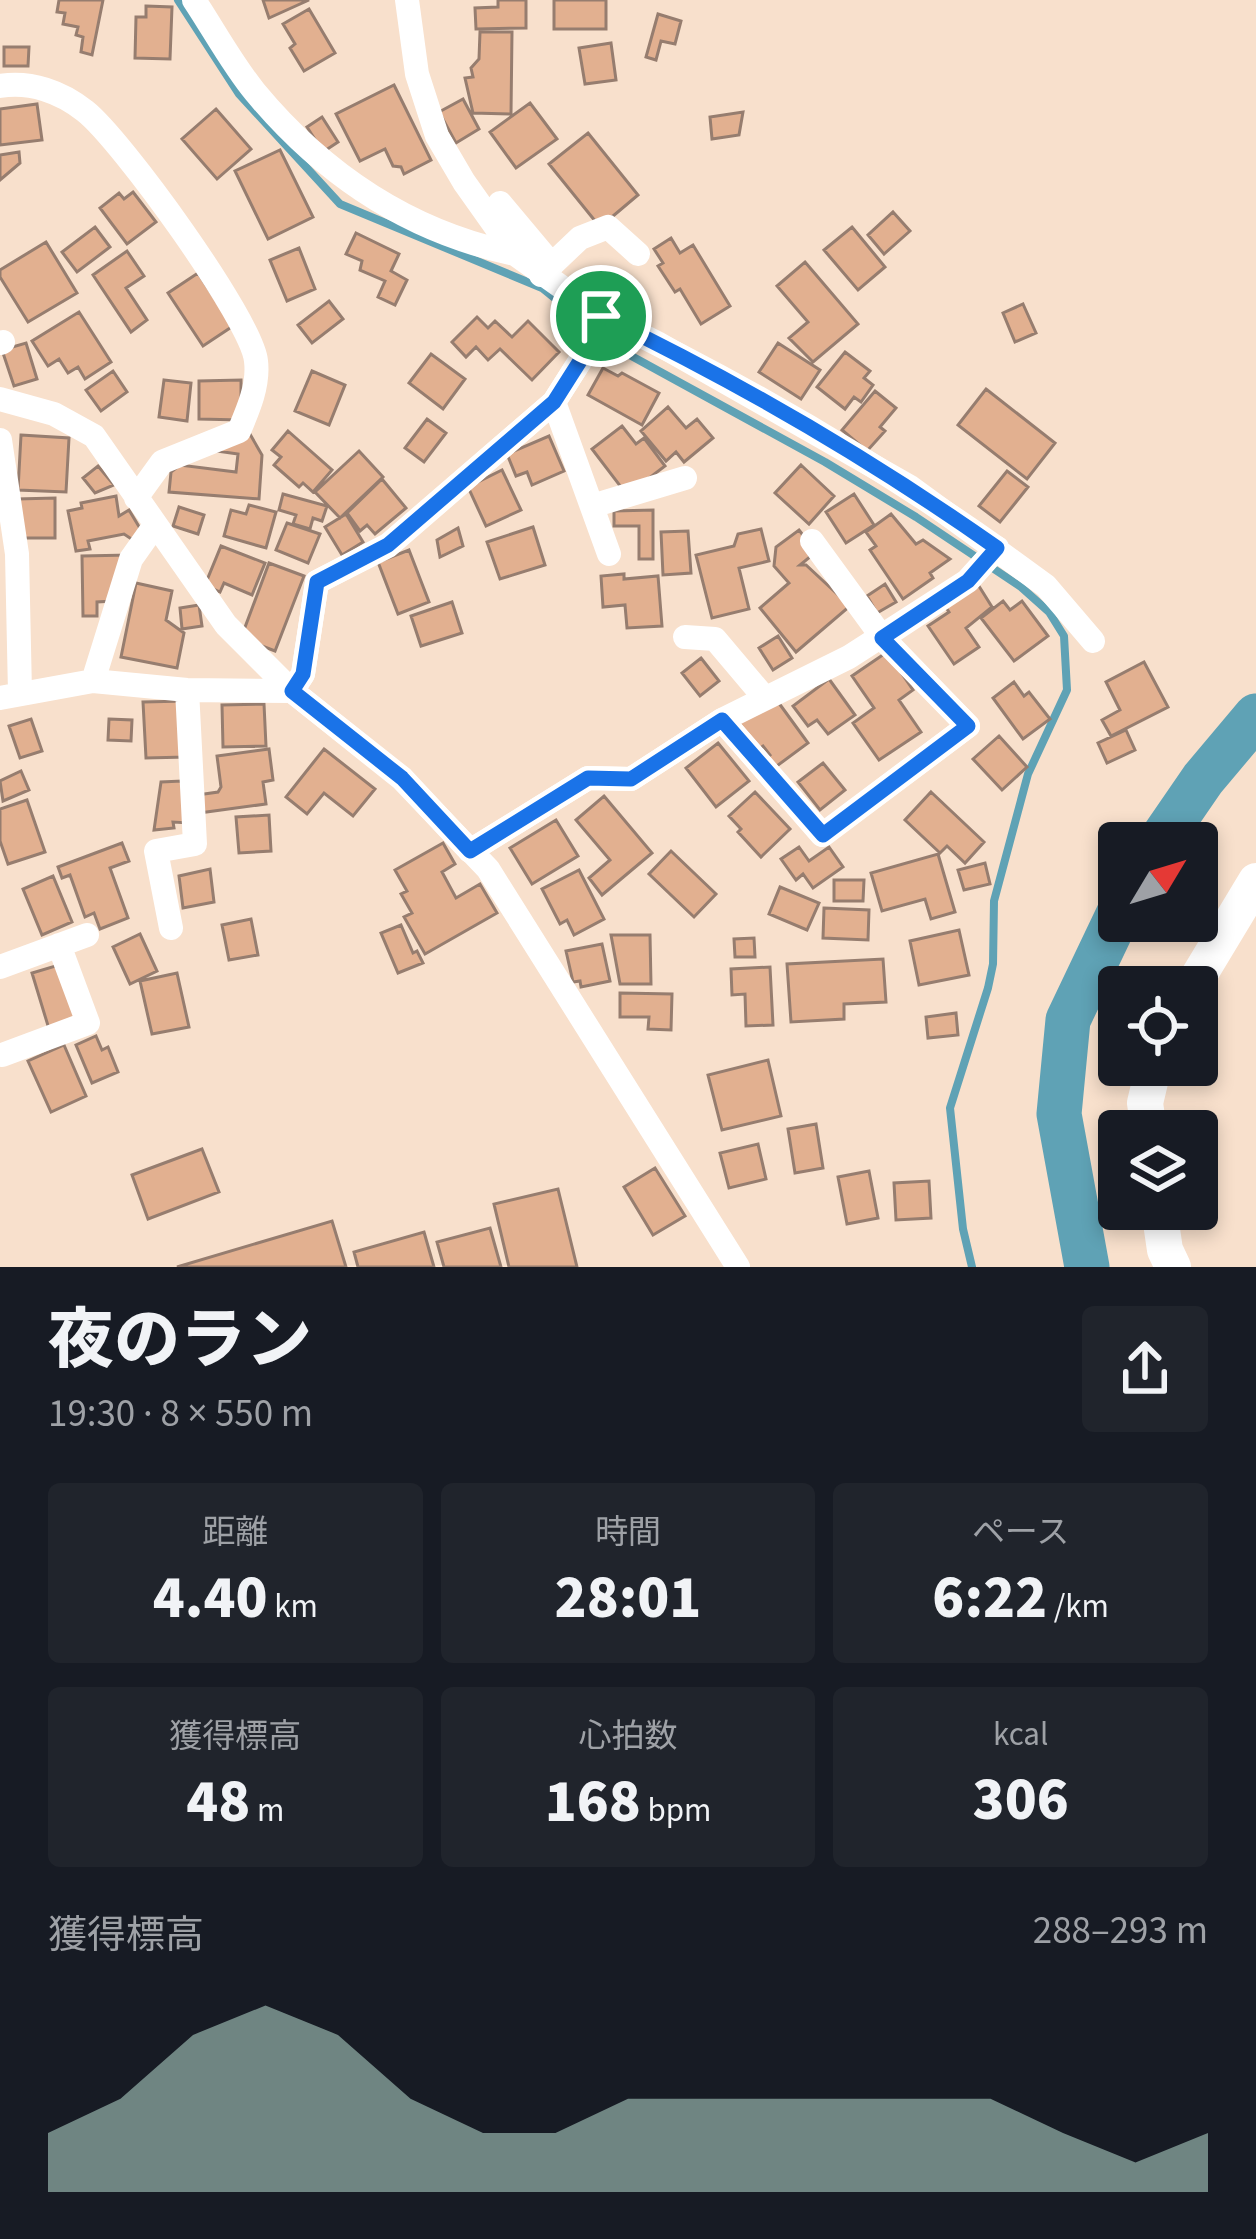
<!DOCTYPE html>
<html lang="ja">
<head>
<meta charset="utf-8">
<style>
	:root { --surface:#171b24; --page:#20242c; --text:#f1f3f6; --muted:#9ea1a6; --accent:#95b3ab }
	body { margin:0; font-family:"Source Sans 3","Noto Sans JP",sans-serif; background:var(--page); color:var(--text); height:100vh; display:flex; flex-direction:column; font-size:45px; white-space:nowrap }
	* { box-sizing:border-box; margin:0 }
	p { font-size:39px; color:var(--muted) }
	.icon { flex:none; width:66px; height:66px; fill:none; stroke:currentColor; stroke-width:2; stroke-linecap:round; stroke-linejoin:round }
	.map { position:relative; height:1267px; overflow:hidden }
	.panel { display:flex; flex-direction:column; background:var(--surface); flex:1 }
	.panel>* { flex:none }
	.needle { width:78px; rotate:52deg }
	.controls { position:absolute; left:1098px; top:822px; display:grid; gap:24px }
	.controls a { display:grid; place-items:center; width:120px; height:120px; border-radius:12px; background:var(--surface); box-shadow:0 6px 18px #0003; font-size:60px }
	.pin { position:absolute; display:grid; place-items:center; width:102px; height:102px; color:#fff; margin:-51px; border:6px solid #fff; border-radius:50%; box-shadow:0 3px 12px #0007 }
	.round { display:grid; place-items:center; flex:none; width:126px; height:126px; border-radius:12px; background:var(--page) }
	.overview { display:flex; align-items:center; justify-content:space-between; height:204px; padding:0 48px }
	h1 { font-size:66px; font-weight:800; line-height:90px }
	.metrics { display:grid; grid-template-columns:repeat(3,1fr); gap:18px; height:204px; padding:12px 48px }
	.metrics div { display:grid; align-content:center; border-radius:12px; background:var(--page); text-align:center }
	.metrics b { font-size:60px; font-weight:800 }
	.metrics small { font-size:33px; font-weight:400 }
	.metrics p { font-size:33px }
	.chart { height:336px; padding:24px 48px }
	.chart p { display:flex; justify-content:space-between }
	.chart svg { width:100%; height:216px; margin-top:12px; fill:var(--accent); opacity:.7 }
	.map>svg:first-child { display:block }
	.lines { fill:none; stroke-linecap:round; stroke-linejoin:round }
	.stream { stroke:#5fa2b5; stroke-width:8 }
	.river { stroke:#5fa2b5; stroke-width:45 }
	.building { fill:#e2b090; stroke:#967d6f; stroke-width:3 }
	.street { stroke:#fff; stroke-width:24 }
	.secondary { stroke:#fff; stroke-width:36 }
	.route-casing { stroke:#fff; stroke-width:24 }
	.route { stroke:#1a73e8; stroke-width:15 }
</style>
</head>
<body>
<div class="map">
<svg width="1256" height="1267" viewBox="0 0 1256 1267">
	<rect width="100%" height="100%" fill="#f8e0cc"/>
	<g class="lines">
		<path class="stream" d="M178,0l61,94 101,110 202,84 73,59 210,115 91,55 105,70 28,25 15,24 3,54 -39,84 -34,127 -1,63 -5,24 -38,120 13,121 9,38"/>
		<path class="river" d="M1159,843l44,-64 53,-63
			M1087,1267l-28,-153 9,-94 51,-107"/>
	</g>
	<path class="building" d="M59,0h44l-11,55 -11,-3 2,-15 -7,-2 2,-8 -15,-3 2,-11 -8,-1z
		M263,0h46l-40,18z
		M498,0h28v28l-50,1 -1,-21 23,-1z
		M554,0h52v29h-52z
		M146,6l26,1 -2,52 -35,-1 1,-41h10z
		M309,9l26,44 -31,18 -14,-23 5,-4 -12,-20z
		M658,14l23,7 -6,23 -14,-3 -5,19 -10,-3z
		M480,32h32l-1,82 -38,-1 -8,-35 8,-1 -2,-9 8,-9z
		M611,43l5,37 -31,4 -6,-36z
		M4,47h25l-1,19h-24z
		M394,85l37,75 -27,14 -3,-7 -8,-1 -8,-17 -25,12 -24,-47z
		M463,99l16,30 -23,14 -17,-31z
		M530,103l27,36 -41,29 -26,-36z
		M37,104l5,36 -42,5v-36z
		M216,109l35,40 -34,30 -35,-40z
		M743,112l-4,23 -27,4 -2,-22z
		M322,117l16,25 -15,10 -16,-25z
		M588,133l50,62 -38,32 -51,-63z
		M280,150l33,67 -45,22 -33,-68z
		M19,152l1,11 -20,17v-25z
		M133,192l23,30 -29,22 -27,-36 19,-15 5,6z
		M893,212l17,19 -26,23 -16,-19z
		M95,227l15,20 -33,25 -15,-20z
		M852,227l33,40 -27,23 -34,-40z
		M356,233l43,21 -8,17 16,9 -12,25 -17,-8 7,-16 -25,-11 2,-9 -16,-7z
		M671,238l9,15 13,-8 37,61 -29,18 -21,-35 -5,3 -17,-26 5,-3 -9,-14z
		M46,242l31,51 -49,29 -28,-45v-7z
		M299,248l16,41 -28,12 -17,-41z
		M127,251l17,25 -18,12 21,32 -16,12 -38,-57z
		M805,262l53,62 -45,38 -24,-24 19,-16 -31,-36z
		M198,273l35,53 -30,20 -35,-53z
		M329,301l14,18 -31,24 -14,-18z
		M1023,304l13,29 -21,9 -12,-29z
		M79,312l32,50 -26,17 -7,-12 -10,6 -9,-14 -11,7 -16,-25z
		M477,317l11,11 7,-7 17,16 16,-16 31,31 -27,28 -32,-31 -12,11 -12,-13 -10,10 -14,-15z
		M26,343l11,36 -23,7 -12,-36z
		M778,343l42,27 -19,29 -42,-27z
		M845,352l25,19 -6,7 9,7 -12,17 -7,-5 -9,12 -28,-22z
		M431,354l34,25 -22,30 -34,-26z
		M603,368l15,8 4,-3 37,20 -17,32 -54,-30z
		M113,371l14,21 -26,19 -15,-21z
		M312,371l33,14 -16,40 -34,-14z
		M164,380l27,3 -4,38 -28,-4z
		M241,380v40l-42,-1v-38z
		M986,389l69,54 -28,36 -69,-54z
		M875,391l21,17 -16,19 5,4 -18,20 -25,-21z
		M668,407l18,21 11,-9 16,19 -29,24 -8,-10 -10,9 -25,-30z
		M427,419l19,14 -22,29 -19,-14z
		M622,426l14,18 8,-6 21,28 -38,29 -35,-46z
		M247,429l15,26 -3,44 -90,-7 2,-20 9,-7 56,7 2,-18 -21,-3z
		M288,431l44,39 -19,22 -10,-9 -4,4 -25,-22 7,-8 -9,-7z
		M21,435l48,3 -3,54 -48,-2z
		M549,436l15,35 -32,14 -5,-13 -11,4 -9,-22z
		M359,451l24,26 -43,41 -25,-26z
		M801,465l33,31 -25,28 -34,-31z
		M98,466l16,19 -19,8 -12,-15z
		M502,470l19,40 -35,16 -18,-39z
		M1007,471l21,16 -28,35 -21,-16z
		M382,479l24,29 -31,26 -8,-9 -7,6 -13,-18z
		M283,494l44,12 -5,15 -9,-3 -3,11 -17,-5 3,-9 -17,-5z
		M854,494l20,31 -28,18 -20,-31z
		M116,496l3,20 10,-6 12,20 -8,10 -9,-6 -36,7 2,8 -14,2 -8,-40 14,-3 -1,-5z
		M55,498v40h-37l-1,-39z
		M249,505l27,7 -10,36 -42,-12 7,-26 15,4z
		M179,507l25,8 -6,19 -25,-8z
		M653,510v49h-14v-33h-25v-15z
		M346,514l17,28 -21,13 -17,-28z
		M891,514l25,30 7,-4 27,19 -20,14 3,5 -30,21 -33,-49 6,-4 -10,-14z
		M287,523l33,11 -12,29 -32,-13z
		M533,527l12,38 -45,14 -13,-37z
		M458,528l5,18 -23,11 -3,-17z
		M761,529l8,32 -30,7 10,41 -37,9 -16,-63 38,-9 4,-12z
		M799,530l17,22 -16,13h6l44,41 -54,46 -36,-44 29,-25 -15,-17 2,-19z
		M688,531l3,42 -28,2 -2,-43z
		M221,546l44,17 -13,32 -28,-12 -4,9 -15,-7z
		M409,550l20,52 -31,12 -20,-52z
		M129,555l-16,46 -16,1v14h-14l-1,-60z
		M269,563l35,13 -29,75 -34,-13z
		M624,574v5l34,-3 4,50 -35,2 -2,-23 -22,2 -2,-31z
		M136,583l36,8 -6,29 18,13 -7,35 -56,-11z
		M977,583l15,24 -26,21 13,19 -25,17 -26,-38 21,-14 -4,-6z
		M885,584l11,18 -19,11 -10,-17z
		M1003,601l7,9 12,-9 26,35 -34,25 -33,-43z
		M452,602l10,31 -41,13 -10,-30z
		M199,605l3,21 -20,3 -2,-21z
		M778,636l14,22 -19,12 -14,-22z
		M887,652l26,38 -14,10 22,32 -42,28 -26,-37 21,-15 -22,-32z
		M701,658l18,23 -19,15 -18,-23z
		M1144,662l24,45 -57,29 -9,-16 18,-10 -14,-28z
		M829,679l26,36 -27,19 -11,-14 -9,6 -15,-20z
		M1014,682l10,14 5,-4 21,27 -27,20 -30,-41z
		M773,695l35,48 -38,28 -7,-10 7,-6 -7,-9 -10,7 -21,-29z
		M186,701v56l-40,1 -3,-56z
		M264,704l2,42 -43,1 -1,-42z
		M31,719l11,32 -22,7 -11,-32z
		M109,719l23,1 -1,21 -23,-1z
		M1126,730l9,20 -28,13 -9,-20z
		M999,736l28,31 -25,23 -29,-31z
		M718,743l31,38 -33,26 -30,-39z
		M269,749l4,31 -10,2 3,22 -67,9 -2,-18 21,-3 3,-5 -4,-31z
		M324,749l51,40 -22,27 -29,-23 -17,21 -21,-17z
		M823,763l22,27 -25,20 -22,-28z
		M21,771l8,19 -26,11 -3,-20z
		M182,781l7,42 -16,-1 1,6 -20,2 7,-48z
		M755,792l35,37 -29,28 -23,-25 3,-3 -12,-13z
		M931,792l53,50 -19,21 -18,-17 -7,7 -35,-33z
		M604,796l48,57 -50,42 -13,-17 21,-18 -34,-40z
		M27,800l18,52 -37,12 -8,-23v-32z
		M269,815l2,36 -32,2 -3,-36z
		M556,820l22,36 -46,28 -22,-36z
		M122,843l7,18 -19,7 18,50 -28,11 -6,-16 -9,4 -15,-42 -8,3 -4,-11z
		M443,843l12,21 -13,8 14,26 24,-14 17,29 -72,41 -21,-37 8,-4 -11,-19 6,-3 -12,-21z
		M799,847l10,14 20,-14 14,20 -30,21 -10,-14 -7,6 -15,-21z
		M671,851l45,43 -22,23 -45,-43z
		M938,854l17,58 -24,7 -6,-20 -43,12 -11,-38z
		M985,863l5,21 -26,6 -6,-20z
		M210,869l4,33 -31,6 -4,-32z
		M579,870l25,49 -30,16 -7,-15 -7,4 -18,-35z
		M53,876l19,46 -30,13 -19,-46z
		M834,880h30l-1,21h-29z
		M780,887l39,16 -12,27 -38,-16z
		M824,908l45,2 -1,30 -45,-2z
		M251,919l7,36 -29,5 -7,-35z
		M401,925l12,28 4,-2 6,12 -25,10 -17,-40z
		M959,930l10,45 -50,10 -9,-44z
		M140,934l17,37 -27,13 -17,-37z
		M611,935h39l1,49h-31z
		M754,938l1,19h-20l-1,-18z
		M602,944l8,37 -29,6 -1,-6 -7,1 -7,-31z
		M883,959l3,43 -42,2v15l-53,3 -4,-58z
		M62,964l17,56 -30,9 -17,-56z
		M770,967l3,58 -27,1 -1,-32 -13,1 -1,-26z
		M177,973l12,54 -37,7 -12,-53z
		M620,993l52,1 -1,36 -23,-1 1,-12h-29z
		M956,1013l2,22 -30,3 -2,-21z
		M96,1036l6,14 6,-3 10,25 -26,11 -16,-38z
		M64,1045l22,51 -35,16 -23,-51z
		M768,1060l13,56 -59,14 -14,-55z
		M816,1124l7,44 -28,5 -7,-44z
		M758,1144l8,35 -37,9 -9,-35z
		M202,1149l17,43 -71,27 -16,-44z
		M655,1168l30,48 -32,19 -29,-48z
		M869,1171l9,47 -31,6 -9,-47z
		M929,1181l2,37 -35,2 -2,-37z
		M558,1189l19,78h-68l-15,-63z
		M332,1221l14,46h-169z
		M490,1228l11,39h-57l-7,-25z
		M424,1232l10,35h-76l-4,-15z"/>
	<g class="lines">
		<path class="street" d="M194,0c20,30 38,64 61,92 69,83 154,140 260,162
			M0,86c31,-5 61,6 85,25 36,28 167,209 171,250 3,24 -8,49 -17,70l-77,31 -26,36
			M500,203l52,62
			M541,275l39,-37 28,-11 30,27
			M601,315l56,28 253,144 136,99 47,55
			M0,343l3,-1
			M0,399l54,15 40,22 132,189 66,66 110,88 86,90 250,398
			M554,402l55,152
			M0,440l17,114 3,139
			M592,506l93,-28
			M685,637l30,2 49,58
			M93,681l38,-122 24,-34
			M292,691l11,-17 14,-92 71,-36 166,-144 33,-52 14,-35 -86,-61 -51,-72 -27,-46 -20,-62 -10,-74
			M0,698l93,-17 94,9 105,1
			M722,720l100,115 146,-109 -86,-89 -70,-96
			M470,851l118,-73 43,1 91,-59 127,-63 118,-76 30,-33
			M171,928l-15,-77 39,-7 -8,-154
			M0,967l87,-32
			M2,1055l86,-32 -29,-78"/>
		<path class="secondary" d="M1192,987l64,-106
			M1149,1131l-4,-28 9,-38
			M1159,1209l6,41 8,17"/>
	</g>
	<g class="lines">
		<g class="route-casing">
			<path id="route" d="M601,316c137,66 271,144 396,232l-29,33 -86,57 86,88 -145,109 -101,-115 -91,59 -43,-1 -118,73 -68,-73 -110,-87 11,-17 14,-92 71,-37 166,-143 33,-52z"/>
		</g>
		<use href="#route" class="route"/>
	</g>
</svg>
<div class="controls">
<a><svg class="needle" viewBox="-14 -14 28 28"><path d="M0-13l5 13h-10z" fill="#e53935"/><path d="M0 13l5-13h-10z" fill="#9ea1a6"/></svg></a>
<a><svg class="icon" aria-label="locate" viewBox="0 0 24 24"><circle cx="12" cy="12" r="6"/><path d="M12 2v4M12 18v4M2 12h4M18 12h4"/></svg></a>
<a><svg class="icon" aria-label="layers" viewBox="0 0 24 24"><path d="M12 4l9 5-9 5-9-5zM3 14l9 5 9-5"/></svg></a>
</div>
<div class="pin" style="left:601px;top:316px;background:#1e9e55"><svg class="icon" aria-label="arrive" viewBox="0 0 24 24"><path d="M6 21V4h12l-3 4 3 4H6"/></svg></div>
</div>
<section class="panel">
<div class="overview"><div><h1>夜のラン</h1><p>19:30 · 8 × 550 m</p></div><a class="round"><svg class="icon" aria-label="share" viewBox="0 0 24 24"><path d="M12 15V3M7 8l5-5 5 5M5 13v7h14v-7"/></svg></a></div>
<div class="metrics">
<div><p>距離</p><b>4.40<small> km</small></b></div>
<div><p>時間</p><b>28:01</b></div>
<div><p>ペース</p><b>6:22<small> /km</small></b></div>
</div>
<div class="metrics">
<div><p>獲得標高</p><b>48<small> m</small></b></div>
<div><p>心拍数</p><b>168<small> bpm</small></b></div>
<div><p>kcal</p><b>306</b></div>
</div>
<div class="chart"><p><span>獲得標高</span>288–293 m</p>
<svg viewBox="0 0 160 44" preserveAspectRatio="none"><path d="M0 44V32L10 25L20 12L30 6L40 12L50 25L60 32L70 32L80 25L90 25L100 25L110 25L120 25L130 25L140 32L150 38L160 32V44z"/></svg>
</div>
</section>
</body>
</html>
